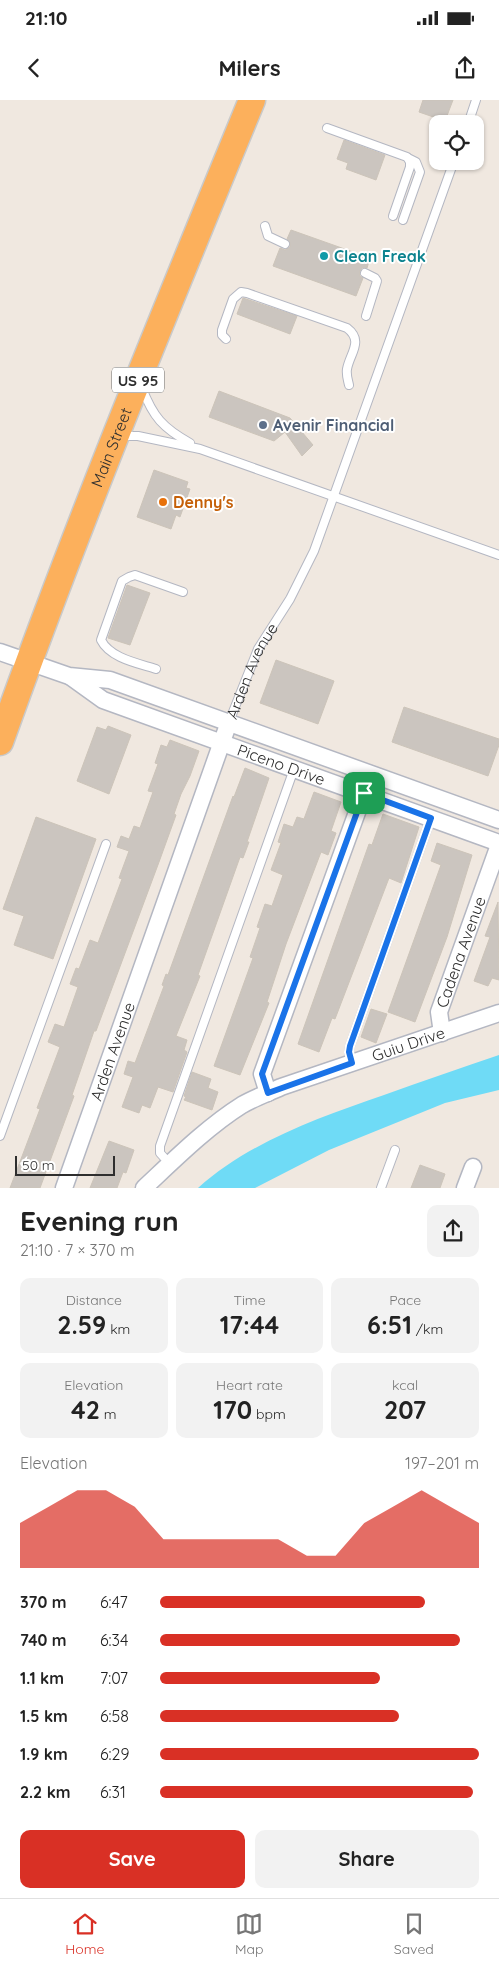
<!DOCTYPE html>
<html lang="en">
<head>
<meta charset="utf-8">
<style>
	:root { --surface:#fff; --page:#f2f2f2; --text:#222; --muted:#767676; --line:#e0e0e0; --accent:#d93025 }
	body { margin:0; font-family:Quicksand,sans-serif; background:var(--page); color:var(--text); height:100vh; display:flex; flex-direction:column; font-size:19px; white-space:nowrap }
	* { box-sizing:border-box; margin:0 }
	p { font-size:16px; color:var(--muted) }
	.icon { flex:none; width:28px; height:28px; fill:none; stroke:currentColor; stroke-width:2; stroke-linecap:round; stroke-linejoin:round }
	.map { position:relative; height:1088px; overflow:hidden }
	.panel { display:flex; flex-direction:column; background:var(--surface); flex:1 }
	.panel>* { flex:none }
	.controls { position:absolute; left:429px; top:15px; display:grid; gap:10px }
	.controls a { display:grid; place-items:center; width:55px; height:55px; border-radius:10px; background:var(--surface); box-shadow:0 1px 4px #0004; font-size:25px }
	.scale { position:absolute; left:15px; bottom:12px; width:100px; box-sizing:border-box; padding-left:5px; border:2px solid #2e2e2e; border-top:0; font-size:14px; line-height:18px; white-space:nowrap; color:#2e2e2e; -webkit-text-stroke:4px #fff; paint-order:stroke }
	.pin { position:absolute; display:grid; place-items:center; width:42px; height:42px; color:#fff; margin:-21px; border-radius:10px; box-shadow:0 2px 8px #0006 }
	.round { display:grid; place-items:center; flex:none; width:52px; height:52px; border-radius:10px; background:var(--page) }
	.summary { display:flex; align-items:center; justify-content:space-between; height:85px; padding:0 20px }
	h1 { font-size:28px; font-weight:800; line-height:38px }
	.stats { display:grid; grid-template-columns:repeat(3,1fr); gap:8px; height:85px; padding:5px 20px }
	.stats div { display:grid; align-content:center; border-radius:10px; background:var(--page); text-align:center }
	.stats b { font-size:25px; font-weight:800 }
	.stats small { font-size:14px; font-weight:400 }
	.stats p { font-size:14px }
	.chart { height:140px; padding:10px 20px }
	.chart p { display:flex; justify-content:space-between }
	.chart svg { width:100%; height:90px; margin-top:5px; fill:var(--accent); opacity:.7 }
	.primary-button { display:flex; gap:10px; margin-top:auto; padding:10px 20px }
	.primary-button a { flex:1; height:58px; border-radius:10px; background:var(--accent); color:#fff; font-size:20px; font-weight:800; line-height:58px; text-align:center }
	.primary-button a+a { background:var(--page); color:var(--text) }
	ul { padding:0 20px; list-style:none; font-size:16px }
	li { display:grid; grid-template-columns:80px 60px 1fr; align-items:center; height:38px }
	li i { height:12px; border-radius:6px; background:var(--accent) }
	.status { display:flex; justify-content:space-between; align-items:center; height:35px; padding:0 25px; background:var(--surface); direction:ltr }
	.status svg { height:14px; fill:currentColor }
	header { display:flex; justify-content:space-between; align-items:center; height:65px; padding:0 20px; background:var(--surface); font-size:22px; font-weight:800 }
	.menu { display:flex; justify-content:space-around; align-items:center; height:70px; border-top:1px solid var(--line); background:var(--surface); font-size:14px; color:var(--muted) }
	.menu a { display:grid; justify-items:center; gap:2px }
	.menu .selected { color:var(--accent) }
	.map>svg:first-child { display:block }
	.water { fill:#6fdbf6 }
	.building { fill:#cbc5bf; stroke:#ccc4b9 }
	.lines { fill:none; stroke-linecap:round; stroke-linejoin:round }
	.service-casing { stroke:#b4b7c2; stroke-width:10 }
	.minor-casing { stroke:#b4b7c2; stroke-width:19 }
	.trunk-casing { stroke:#c9c9c9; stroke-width:29 }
	.service { stroke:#fff; stroke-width:8 }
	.minor { stroke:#fff; stroke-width:16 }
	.trunk { stroke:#fcb05c; stroke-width:26 }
	.route-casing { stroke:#fff; stroke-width:10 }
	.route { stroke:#1a73e8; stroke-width:6 }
	.culture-dot { fill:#0f9aa8; stroke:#fff; stroke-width:2 }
	.service-dot { fill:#5c6f8a; stroke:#fff; stroke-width:2 }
	.food-dot { fill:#e8710a; stroke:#fff; stroke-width:2 }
	.labels { text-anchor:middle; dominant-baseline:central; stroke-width:4; stroke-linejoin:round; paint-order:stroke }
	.shield { fill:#fff; stroke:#6d6d6d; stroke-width:1 }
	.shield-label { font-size:15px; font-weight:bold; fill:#2e2e2e }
	.culture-label { font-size:16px; font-weight:bold; fill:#0d838f; stroke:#fff; text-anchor:start }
	.service-label { font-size:16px; font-weight:bold; fill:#4e5e75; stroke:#fff; text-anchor:start }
	.street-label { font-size:16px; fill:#2e2e2e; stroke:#fff }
	.food-label { font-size:16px; font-weight:bold; fill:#c56008; stroke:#fff; text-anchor:start }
</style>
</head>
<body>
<div class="status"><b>21:10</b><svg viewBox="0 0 49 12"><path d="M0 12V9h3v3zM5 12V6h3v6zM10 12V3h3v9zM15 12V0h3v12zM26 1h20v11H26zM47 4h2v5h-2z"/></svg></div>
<header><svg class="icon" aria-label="back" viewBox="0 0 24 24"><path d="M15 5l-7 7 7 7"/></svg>Milers<svg class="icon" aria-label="share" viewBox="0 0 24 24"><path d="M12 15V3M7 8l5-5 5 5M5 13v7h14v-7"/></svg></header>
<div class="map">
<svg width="499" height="1088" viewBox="0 0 499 1088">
	<rect width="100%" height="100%" fill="#f0e8e0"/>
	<path class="water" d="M499,955v35l-54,13 -116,47 -74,38h-57c53,-47 120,-70 186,-93 38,-14 77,-27 115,-40z"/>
	<path class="building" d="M423,0h30l-8,21 -26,-9z
		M344,40l41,15 -9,25 -30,-11 2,-6 -11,-4z
		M291,130l79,28 -3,10h-5l-2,3v5l3,2 -7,18 -83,-30 7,-18 5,2 5,-3v-4l-3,-4z
		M243,198l54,18 -7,18 -53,-20z
		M219,291l71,27 23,27 -11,11 -17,-24 -11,9 -65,-24z
		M154,370l34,12 -2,6 4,1 -10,28 -4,-2 -5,14 -34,-12z
		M127,485l23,8 -20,52 -22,-7z
		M276,560l58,21 -16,43 -58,-21z
		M404,607l95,32v6l-11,31 -96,-34z
		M108,626l23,9 -22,59 -32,-13 20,-54 9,3z
		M170,640l29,11 -9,25 -9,18 -7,20 2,1 -17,47 -63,169h-2l-22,64 2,1 -34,92h-30l30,-79 -3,-1 23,-61 -12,-5 7,-18 9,3 14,-40 -8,-3 6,-16 3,1 11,-29 8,3 24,-64 -3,-1 10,-27 -12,-4 4,-11 8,3 5,-13 6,2 13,-36 -5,-1 10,-27 -3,-1 6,-18 6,2z
		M245,668l24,10 -22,64h2l-6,16 -3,-1 -42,118 2,1 -24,60 11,4 -3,10 3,2 -14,40 -15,-5 -8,21 -8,-3 -3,8 -17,-6 11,-30 -9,-3 4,-13 7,2 29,-77 -2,-1 4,-11 2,1 65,-179 1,1z
		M314,692l27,10 -10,29 5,2 -8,22 -7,-3 -35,92 -19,58 2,1 -29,72 -26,-9 39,-108 -3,-1 10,-29 -3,-1 8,-23 7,2 11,-31 -12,-5 10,-27 -3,-1 6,-18 9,3 4,-10 7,2z
		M383,714l36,13 -18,56 -12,-5 -54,141 -3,-1 -13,34 -21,-8 71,-200 3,1z
		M36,717l60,22 -43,120 -39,-14 10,-29 -21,-7z
		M437,743l35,12 -25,82 -32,85 -27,-10 53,-147 -10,-4z
		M498,802l1,78 -7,-2 -4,8 -14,-5 16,-44 -5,-1z
		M371,909l16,5 -11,29 -15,-6z
		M192,972l19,7 -3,9 10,4 -6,18 -28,-10 2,-3 -2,-1z
		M109,1041l25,9 -8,23 -3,-1 -6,16h-27z
		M420,1065l25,9 -5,14h-29z"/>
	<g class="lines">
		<g class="service-casing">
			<g id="service">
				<path d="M468,24l8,-24"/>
				<path d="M327,28l80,29 3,5v5l-17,49"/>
				<path d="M403,120l17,-48 -4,-10 -8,-4"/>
				<path d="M265,126l3,10 17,8"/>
				<path d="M365,173l10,5 2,3 -11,35"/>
				<path d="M226,239l-4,-4v-5l11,-31 8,-7 6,1 100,35c17,13 3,25 0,41 -1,6 1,11 2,16"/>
				<path d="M142,288c11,29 21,40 48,55"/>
				<path d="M120,336h18l62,13 299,106"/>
				<path d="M156,569c-19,-6 -46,-11 -55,-29l21,-59 7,-4 6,-2 48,17"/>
				<path id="s1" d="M229,622l29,-73 32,-50 24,-48 140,-390"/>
				<path d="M352,963l-3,-11 1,-6 81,-228"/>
				<path d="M0,1036l106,-292"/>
				<path d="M170,1064l-10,-11v-7l134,-377"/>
				<path d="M381,1088l14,-38"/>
			</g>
		</g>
		<g class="minor-casing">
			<g id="minor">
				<path d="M0,552l69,24 41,4 389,140"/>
				<path id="s2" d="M71,577l32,23 396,143"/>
				<path id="s3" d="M442,933l-3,-21 60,-167"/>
				<path d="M268,993l-6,-19 102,-281"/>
				<path id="s4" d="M64,1088l165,-466"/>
				<path id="s5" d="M144,1088c30,-28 63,-61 98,-83 12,-7 26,-12 39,-18l218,-74"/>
				<path d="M465,1088l8,-21"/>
			</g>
		</g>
		<g class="trunk-casing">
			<g id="trunk">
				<path id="s6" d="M0,642c77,-217 165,-430 252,-642"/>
			</g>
		</g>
		<use href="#service" class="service"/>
		<use href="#minor" class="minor"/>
		<use href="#trunk" class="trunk"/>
	</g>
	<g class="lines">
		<g class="route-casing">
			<path id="route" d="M364,693l67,25 -81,228 -1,6 3,11 -84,30 -6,-19z"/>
		</g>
		<use href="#route" class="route"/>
	</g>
	<circle class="culture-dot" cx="324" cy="156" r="5"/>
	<circle class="service-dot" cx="263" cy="325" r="5"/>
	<circle class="food-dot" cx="163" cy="402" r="5"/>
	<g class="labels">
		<rect class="shield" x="112" y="267.5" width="52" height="25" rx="4"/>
		<g class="shield-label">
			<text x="138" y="280">US 95</text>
		</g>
		<g class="culture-label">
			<text x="334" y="156">Clean Freak</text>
		</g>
		<g class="service-label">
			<text x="273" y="325">Avenir Financial</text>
		</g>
		<g class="street-label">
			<text stroke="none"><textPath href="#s6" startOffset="315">Main Street</textPath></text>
			<text stroke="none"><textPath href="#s1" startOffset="56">Arden Avenue</textPath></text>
			<text stroke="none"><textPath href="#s2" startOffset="229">Piceno Drive</textPath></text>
			<text stroke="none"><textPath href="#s3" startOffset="85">Cadena Avenue</textPath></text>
			<text stroke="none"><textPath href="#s5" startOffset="306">Guiu Drive</textPath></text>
			<text stroke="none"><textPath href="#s4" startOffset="145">Arden Avenue</textPath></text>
		</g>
		<g class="food-label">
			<text x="173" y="402">Denny's</text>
		</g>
	</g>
</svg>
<div class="controls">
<a><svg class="icon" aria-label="locate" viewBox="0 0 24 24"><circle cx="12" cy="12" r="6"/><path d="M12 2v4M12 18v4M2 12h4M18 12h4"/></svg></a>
</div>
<div class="scale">50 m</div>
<div class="pin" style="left:364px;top:693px;background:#1e9e55"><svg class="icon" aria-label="arrive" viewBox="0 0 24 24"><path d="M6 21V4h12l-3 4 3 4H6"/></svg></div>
</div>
<section class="panel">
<div class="summary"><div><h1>Evening run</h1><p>21:10 · 7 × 370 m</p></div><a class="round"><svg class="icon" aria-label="share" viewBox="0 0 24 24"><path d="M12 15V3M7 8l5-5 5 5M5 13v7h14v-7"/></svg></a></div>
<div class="stats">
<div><p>Distance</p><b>2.59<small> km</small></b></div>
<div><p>Time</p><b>17:44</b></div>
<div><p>Pace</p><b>6:51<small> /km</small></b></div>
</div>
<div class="stats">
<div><p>Elevation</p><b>42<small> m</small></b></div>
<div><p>Heart rate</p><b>170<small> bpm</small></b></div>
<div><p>kcal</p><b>207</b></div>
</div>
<div class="chart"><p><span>Elevation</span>197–201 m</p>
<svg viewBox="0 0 160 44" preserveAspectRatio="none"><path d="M0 44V22L10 14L20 6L30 6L40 14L50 30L60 30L70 30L80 30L90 30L100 38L110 38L120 22L130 14L140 6L150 14L160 22V44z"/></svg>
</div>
<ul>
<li><b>370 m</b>6:47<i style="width:83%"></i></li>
<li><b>740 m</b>6:34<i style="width:94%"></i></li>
<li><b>1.1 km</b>7:07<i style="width:69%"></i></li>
<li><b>1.5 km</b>6:58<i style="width:75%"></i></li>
<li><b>1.9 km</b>6:29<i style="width:100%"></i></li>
<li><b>2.2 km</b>6:31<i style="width:98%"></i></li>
</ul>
<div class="primary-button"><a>Save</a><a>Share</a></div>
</section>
<nav class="menu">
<a class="selected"><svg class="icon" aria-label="home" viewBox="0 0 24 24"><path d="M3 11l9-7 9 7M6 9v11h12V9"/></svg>Home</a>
<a><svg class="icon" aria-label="map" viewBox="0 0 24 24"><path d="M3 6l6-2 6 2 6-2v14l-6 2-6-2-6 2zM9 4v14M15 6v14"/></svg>Map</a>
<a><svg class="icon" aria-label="saved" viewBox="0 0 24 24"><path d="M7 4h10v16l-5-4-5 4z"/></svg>Saved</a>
</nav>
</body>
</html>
